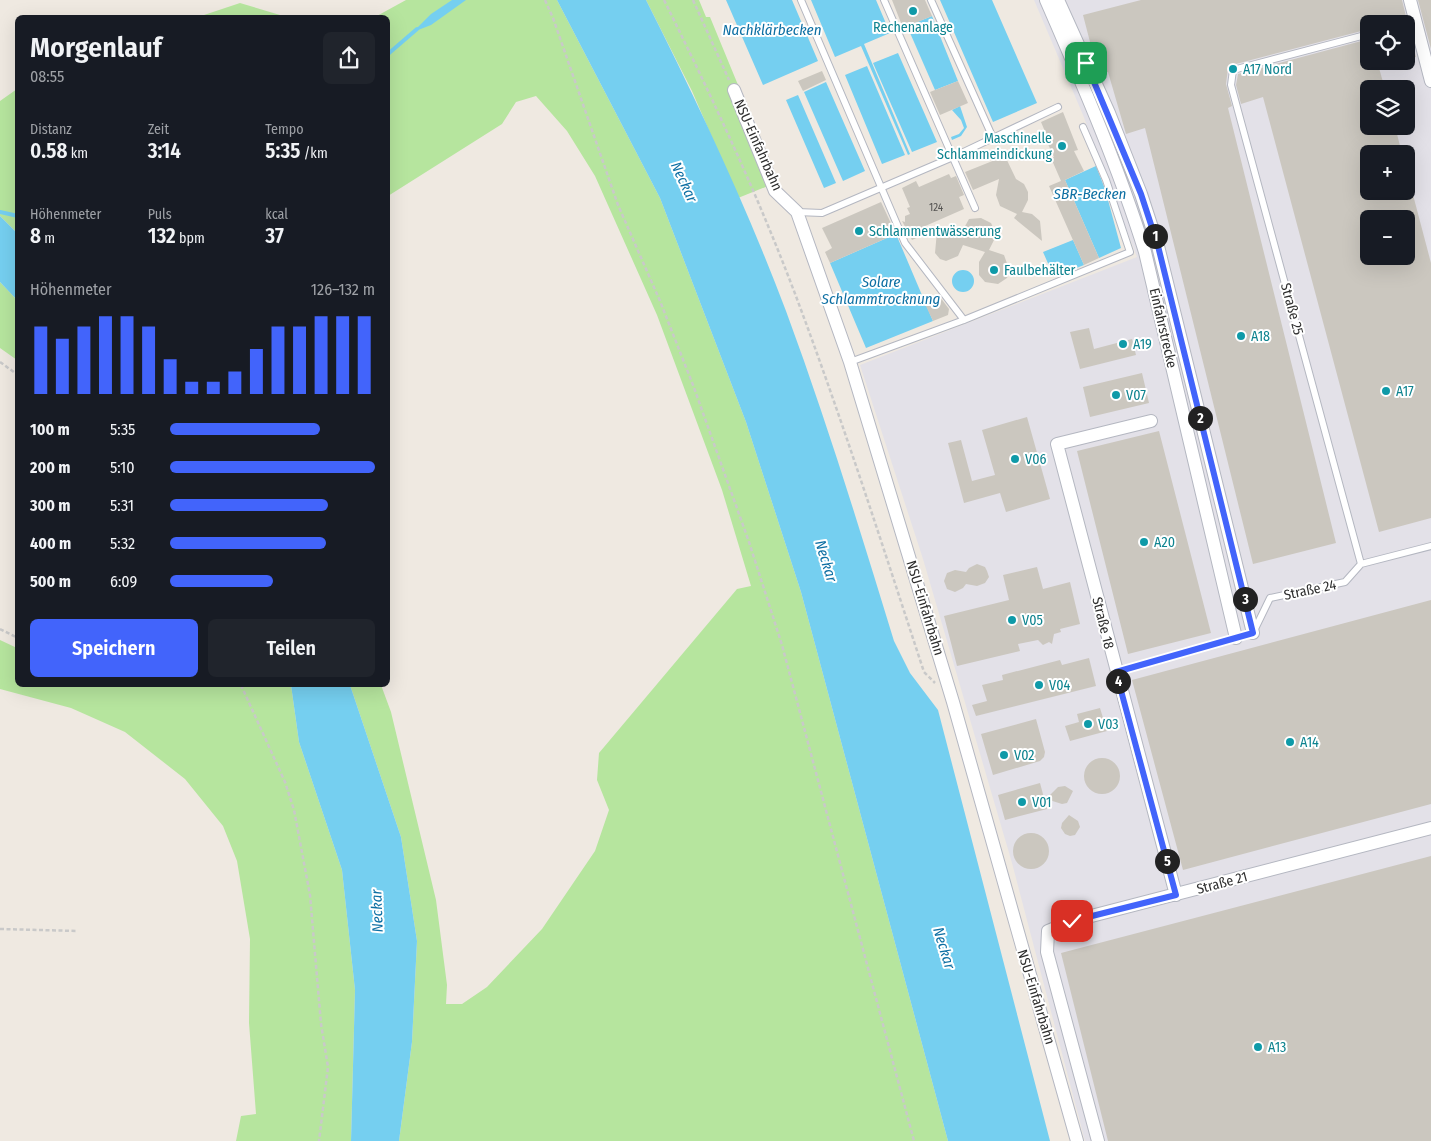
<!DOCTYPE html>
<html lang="de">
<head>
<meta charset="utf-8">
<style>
	:root { --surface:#171b24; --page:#20242c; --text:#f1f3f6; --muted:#9ea1a6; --accent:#4264fb }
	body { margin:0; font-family:"Fira Sans Condensed",sans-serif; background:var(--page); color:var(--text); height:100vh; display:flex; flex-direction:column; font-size:19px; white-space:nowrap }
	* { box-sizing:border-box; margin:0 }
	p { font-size:16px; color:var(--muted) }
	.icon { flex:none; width:28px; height:28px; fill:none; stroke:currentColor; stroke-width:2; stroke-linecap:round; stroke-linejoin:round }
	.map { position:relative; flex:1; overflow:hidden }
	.drawer { position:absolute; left:15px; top:15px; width:375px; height:672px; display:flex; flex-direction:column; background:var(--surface); border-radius:8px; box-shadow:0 5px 20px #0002 }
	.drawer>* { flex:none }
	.tools { position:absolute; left:1360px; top:15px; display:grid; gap:10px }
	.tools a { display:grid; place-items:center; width:55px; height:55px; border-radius:8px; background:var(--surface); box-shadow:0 5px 20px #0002; font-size:25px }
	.pin { position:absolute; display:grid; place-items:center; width:42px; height:42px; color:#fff; margin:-21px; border-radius:10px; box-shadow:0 2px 8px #0006 }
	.km { position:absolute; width:25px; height:25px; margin:-12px; border-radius:50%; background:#222; color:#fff; font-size:14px; line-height:25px; text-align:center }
	.round { display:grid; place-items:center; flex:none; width:52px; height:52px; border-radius:8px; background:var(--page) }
	.headline { display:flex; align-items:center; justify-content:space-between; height:85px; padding:0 15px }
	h1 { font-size:28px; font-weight:600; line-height:38px }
	.figures { display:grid; grid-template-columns:repeat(3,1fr); gap:8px; height:85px; padding:5px 15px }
	.figures div { display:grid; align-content:center }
	.figures b { font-size:21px; font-weight:600 }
	.figures small { font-size:14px; font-weight:400 }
	.figures p { font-size:14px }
	.chart { height:140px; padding:10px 15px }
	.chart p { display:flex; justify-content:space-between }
	.chart svg { width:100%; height:90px; margin-top:5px; stroke:var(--accent); stroke-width:6 }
	.primary-button { display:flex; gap:10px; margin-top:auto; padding:10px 15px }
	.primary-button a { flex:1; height:58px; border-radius:8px; background:var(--accent); color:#fff; font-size:20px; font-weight:600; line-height:58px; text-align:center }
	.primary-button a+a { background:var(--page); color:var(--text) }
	ul { padding:0 15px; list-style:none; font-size:16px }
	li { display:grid; grid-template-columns:80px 60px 1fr; align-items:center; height:38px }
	li i { height:12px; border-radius:6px; background:var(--accent) }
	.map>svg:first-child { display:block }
	.industrial { fill:#e3e1e8; fill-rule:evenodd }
	.green { fill:#b6e59e }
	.water { fill:#75cff0 }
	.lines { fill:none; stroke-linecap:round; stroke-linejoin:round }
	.stream { stroke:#75cff0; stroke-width:4 }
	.building { fill:#cbc7bf; fill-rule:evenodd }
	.lane-casing { stroke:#b4b7c1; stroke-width:8 }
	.street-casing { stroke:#b4b7c1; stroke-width:14 }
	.path { stroke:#c9c9c9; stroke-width:2.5; stroke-dasharray:4 2.5; stroke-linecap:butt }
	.lane { stroke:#fff; stroke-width:6 }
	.street { stroke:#fff; stroke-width:12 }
	.route-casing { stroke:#fff; stroke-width:10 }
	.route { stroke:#4264fb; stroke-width:6 }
	.culture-dot { fill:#0f9aa8; stroke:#fff; stroke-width:2 }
	.labels { text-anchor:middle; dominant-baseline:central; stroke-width:4; stroke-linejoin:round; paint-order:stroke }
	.number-label { font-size:11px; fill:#555452 }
	.culture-label { font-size:14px; fill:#0d838f; stroke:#fff; text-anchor:start }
	.street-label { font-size:14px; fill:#2e2e2e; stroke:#fff }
	.water-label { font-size:15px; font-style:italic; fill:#0d6fa3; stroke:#fff }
</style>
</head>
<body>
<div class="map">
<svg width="1431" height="1141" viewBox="0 0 1431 1141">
	<rect width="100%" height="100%" fill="#efe9e1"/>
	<path class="industrial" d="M1034,0h397v1141h-346l-73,-278 -89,-304 -63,-194 277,-108 -54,-142zM1369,24h37v37h-37zM1369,89h37v37h-37zM1369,154h37v37h-37zM1369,219h37v37h-37z"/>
	<path class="green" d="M406,0h151l103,198 86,224 55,170 147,549h-549l13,-99 5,-101 -16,-104 -51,-152h31l10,27 45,188 11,85 -1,19h16l25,-17 55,-58 53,-78 14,-41 -12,-30 2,-27 138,-164 14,-3 -29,-96 -65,-175 -62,-139 -28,-45 -31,-35 -20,6 -14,22 -114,72v-178l-13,-1z
		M646,0h53l7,17h4l68,165 -40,16 -46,-107z
		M240,3l40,12 3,2h-85z
		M17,89v144l-17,-17v-115z
		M0,282l17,18v60l-17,-12z
		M0,640l17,8 1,37h273l8,57 43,128 13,120 -4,151h-115l5,-25 15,-2 -7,-91 1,-84 -13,-78 -14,-35 -38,-47 -60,-47 -54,-24 -71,-19z"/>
	<path class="water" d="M452,0h14l-35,25 -18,7 18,-18z
		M557,0h89c51,101 100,205 140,311 40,108 74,219 108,330l16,32 28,37 112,431h-102l-147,-549 -55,-170 -86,-224z
		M726,0h66l26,61 -55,24z
		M811,0h65l14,33 -26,11 46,110 -2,1 -47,-109 -26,11z
		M940,0h52l45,103 -44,19z
		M932,16l26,65 -23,9 -28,-64z
		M898,53l39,89 -25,10 -39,-89z
		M867,66l38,89 -23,9 -37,-89z
		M826,82l39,89 -22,10 -39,-89z
		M798,95l38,88 -12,5 -38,-88z
		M960,106l7,21 -6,9 -9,4 -1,-3 8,-3 5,-6 -3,-8 -9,-10z
		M1096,166l9,23 16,59 -22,10 -34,-78z
		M0,216l17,17v67l-17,-18z
		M896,234l37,87 -67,27 -36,-85z
		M1073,240l11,25 -30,12 -11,-25z
		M952 281a11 11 0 1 1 22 0a11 11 0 1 1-22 0Z
		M291,685h59l51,152 16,104 -5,101 -13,99h-48l4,-151 -13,-120 -43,-128z"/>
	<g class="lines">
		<path class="stream" d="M388,54l29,-25
			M0,212l18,4"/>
	</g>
	<path class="building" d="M892,0h33l7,16 -29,12z
		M1141,0h261l14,57 -10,2v-35h-37v5l-137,36 -4,4 -2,15 6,22 -4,2 108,435 -83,21 -108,-436 -19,6 -18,-62 -8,2 -4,-9 -13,-50z
		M1418,0h13v49z
		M1369,39v22h8l8,28h-16v37h26l7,28h-33v37h43l19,72v255l-52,14 -116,-435 -22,7 -5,-19 2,-11zM1369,219h37v37h-37z
		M822,71l4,9 -23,11 -5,-10z
		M958,81l10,22 -28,12 -10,-23z
		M1063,112l15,38 -4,1 10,20 -19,9 34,78 -15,7 -35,-79 12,-5 -10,-23 3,-1 -7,-15 2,-1 -8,-19z
		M1005,156l11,23 8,5 4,8v8l-6,12 10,2 8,7 2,20 -28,-23 3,-4 -17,-8 -4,-11 3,-16 -26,11 -8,-18z
		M949,174l2,4 5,-2 8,19 -5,2 5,12 -41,18 11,3 -22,10 -10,-19 3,1v-6l5,-2 -3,-6 3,-1 -8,-19 14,-7 3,6z
		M881,202l15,32 -66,29 -5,-11 7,-4 -10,-20z
		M981,218l10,5 6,13 -8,-2 5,6 -5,10 15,5 6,17 -3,6 -9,6 -13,-2 -6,-7v-13l6,-10 -22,-7 -5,11 -12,5 -6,-2 -5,-6 2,-22 25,7 2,-10 5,-9z
		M940,297l9,12 -1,6 -15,6 -8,-17z
		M1089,328l5,21 38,-10 4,16 -56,14 -10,-37z
		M1142,373l7,30 -59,14 -7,-30z
		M1027,417l23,82 -44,13 -6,-19 -36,10 -16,-60 13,-3 11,41 23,-6 -13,-45z
		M1159,431l52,202 -83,21 -51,-203z
		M977,564l8,3 2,4 2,6 -4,6 -8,3 -11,-2 -3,4 -8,4 -8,-3 -3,-8 3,-8 8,-3 11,2 3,-4z
		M1037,567l6,22 27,-7 10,42 -20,5 1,3 -7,2 -2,10 -3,-2 -6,3 -5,-5 -20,4 2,7 -63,15 -13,-50 65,-16 -6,-25z
		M1431,600v204l-248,66 -51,-190z
		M1089,658l7,28 -120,30 -4,-11 15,-4 -5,-16 21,-5 -1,-5 58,-15 2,5z
		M1100,708l7,23 -37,10 -5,-15 14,-4 -2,-8z
		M1036,719l9,33 -1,5 -4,4 -47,14 -12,-41z
		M1084 776a18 18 0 1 1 36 0a18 18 0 1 1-36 0Z
		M1040,783l7,26 -42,11 -7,-25z
		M1065,786l8,5 -6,12 -5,1 -16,-5 12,-12z
		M1069,815l9,6 2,6 -5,8 -5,1 -5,-2 -4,-6 1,-5z
		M1013 851a18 18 0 1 1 36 0a18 18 0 1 1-36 0Z
		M1431,856v285h-323l-47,-188z"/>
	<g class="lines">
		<g class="lane-casing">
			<path id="lane" d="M801,0l104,243 59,77
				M884,0l91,208
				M931,0l62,138
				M797,212l25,1 131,-56 105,-50
				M850,362l114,-42 166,-68 -24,-72 -23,-53
				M1361,564l-130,-479 2,-15 136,-36
				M1117,672l136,-39 17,-35 75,-16 16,-18 70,-18"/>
		</g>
		<g class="street-casing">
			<path id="street" d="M1046,0c36,83 72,165 99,252l91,386
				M1058,0l51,113 32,81 17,52 95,387
				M1410,0l21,81
				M734,90l41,101 22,21 53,150 103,340 124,439
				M1151,421l-94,23 119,451
				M1098,1141l-51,-189 1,-21 24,-10 359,-93"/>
		</g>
		<path class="path" d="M545,0l8,18 65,187 42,96 33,84 56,157 33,103 132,496
			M664,0c50,101 97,202 136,307 45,121 84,243 124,365l11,11
			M693,0l36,80
			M0,362l18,13
			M0,629l18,9
			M241,685l44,97 9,28 16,85 11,129 7,43 -9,74
			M0,929l78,2"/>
		<use href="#lane" class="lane"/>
		<use href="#street" class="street"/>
	</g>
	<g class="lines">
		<g class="route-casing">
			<path id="route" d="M1072,921l104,-26 -60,-223 137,-39 -95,-387 -17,-52 -55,-131"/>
		</g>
		<use href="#route" class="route"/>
	</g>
	<g class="culture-dot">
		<circle cx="913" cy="11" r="5"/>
		<circle cx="1233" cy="69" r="5"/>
		<circle cx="1062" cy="146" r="5"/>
		<circle cx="859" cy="231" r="5"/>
		<circle cx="994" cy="270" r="5"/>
		<circle cx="1241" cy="336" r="5"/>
		<circle cx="1123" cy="344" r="5"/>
		<circle cx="1386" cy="391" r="5"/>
		<circle cx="1116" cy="395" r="5"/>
		<circle cx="1015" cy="459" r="5"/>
		<circle cx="1144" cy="542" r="5"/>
		<circle cx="1012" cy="620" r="5"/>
		<circle cx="1039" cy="685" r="5"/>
		<circle cx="1088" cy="724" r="5"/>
		<circle cx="1290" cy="742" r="5"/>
		<circle cx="1004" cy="755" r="5"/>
		<circle cx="1022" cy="802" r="5"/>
		<circle cx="1258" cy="1047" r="5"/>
	</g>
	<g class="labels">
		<g class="number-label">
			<text x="936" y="207">124</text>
		</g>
		<g class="culture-label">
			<text x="913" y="27" text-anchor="middle">Rechenanlage</text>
			<text x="1243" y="69">A17 Nord</text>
			<text x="1052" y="138" text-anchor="end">Maschinelle<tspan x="1052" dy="16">Schlammeindickung</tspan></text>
			<text x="869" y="231">Schlammentwässerung</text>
			<text x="1004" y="270">Faulbehälter</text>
			<text x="1251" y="336">A18</text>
			<text x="1133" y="344">A19</text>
			<text x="1396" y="391">A17</text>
			<text x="1126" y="395">V07</text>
			<text x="1025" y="459">V06</text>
			<text x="1154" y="542">A20</text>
			<text x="1022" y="620">V05</text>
			<text x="1049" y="685">V04</text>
			<text x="1098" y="724">V03</text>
			<text x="1300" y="742">A14</text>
			<text x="1014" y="755">V02</text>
			<text x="1032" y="802">V01</text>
			<text x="1268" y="1047">A13</text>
		</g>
		<g class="street-label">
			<text transform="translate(758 145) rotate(66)">NSU-Einfahrbahn</text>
			<text transform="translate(1292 309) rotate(75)">Straße 25</text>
			<text transform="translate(1163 328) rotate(77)">Einfahrstrecke</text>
			<text transform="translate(1310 590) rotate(-12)">Straße 24</text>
			<text transform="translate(925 608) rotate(73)">NSU-Einfahrbahn</text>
			<text transform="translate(1103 623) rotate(76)">Straße 18</text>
			<text transform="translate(1222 883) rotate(-15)">Straße 21</text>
			<text transform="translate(1036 997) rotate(73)">NSU-Einfahrbahn</text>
		</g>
		<g class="water-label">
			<text x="772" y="30">Nachklärbecken</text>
			<text transform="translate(684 182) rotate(65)">Neckar</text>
			<text x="1090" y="194">SBR-Becken</text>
			<text x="881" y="282">Solare<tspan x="881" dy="17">Schlammtrocknung</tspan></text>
			<text transform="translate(826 561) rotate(73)">Neckar</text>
			<text transform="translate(377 911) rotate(-92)">Neckar</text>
			<text transform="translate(944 948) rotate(73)">Neckar</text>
		</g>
	</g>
</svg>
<div class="tools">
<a><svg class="icon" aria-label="locate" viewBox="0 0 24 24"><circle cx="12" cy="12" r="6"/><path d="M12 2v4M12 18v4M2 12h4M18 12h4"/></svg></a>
<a><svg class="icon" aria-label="layers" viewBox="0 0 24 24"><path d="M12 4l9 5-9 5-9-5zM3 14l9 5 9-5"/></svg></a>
<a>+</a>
<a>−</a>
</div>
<div class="pin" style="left:1086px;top:63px;background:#1e9e55"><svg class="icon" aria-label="arrive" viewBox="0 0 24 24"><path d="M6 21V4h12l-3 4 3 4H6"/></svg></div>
<div class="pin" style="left:1072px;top:921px;background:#d93025"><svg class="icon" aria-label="check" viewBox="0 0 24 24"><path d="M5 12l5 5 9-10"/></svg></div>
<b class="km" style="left:1155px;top:236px">1</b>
<b class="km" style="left:1200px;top:418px">2</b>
<b class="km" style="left:1245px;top:599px">3</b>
<b class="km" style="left:1118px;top:681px">4</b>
<b class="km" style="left:1167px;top:861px">5</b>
<section class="drawer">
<div class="headline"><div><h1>Morgenlauf</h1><p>08:55</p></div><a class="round"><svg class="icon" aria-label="share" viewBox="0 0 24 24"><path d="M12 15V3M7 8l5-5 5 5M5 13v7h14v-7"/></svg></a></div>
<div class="figures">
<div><p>Distanz</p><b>0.58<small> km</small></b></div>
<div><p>Zeit</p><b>3:14</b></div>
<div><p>Tempo</p><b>5:35<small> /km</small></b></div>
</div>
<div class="figures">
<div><p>Höhenmeter</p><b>8<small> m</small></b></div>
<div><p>Puls</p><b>132<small> bpm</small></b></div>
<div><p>kcal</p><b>37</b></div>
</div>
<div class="chart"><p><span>Höhenmeter</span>126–132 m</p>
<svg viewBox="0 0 160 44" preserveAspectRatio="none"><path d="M5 44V11M15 44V17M25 44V11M35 44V6M45 44V6M55 44V11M65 44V27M75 44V38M85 44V38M95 44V33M105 44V22M115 44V11M125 44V11M135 44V6M145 44V6M155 44V6"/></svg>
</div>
<ul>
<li><b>100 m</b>5:35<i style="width:73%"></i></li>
<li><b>200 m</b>5:10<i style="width:100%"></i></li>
<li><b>300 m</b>5:31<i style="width:77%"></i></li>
<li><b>400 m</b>5:32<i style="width:76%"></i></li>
<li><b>500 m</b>6:09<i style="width:50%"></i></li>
</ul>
<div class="primary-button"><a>Speichern</a><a>Teilen</a></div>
</section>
</div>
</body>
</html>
